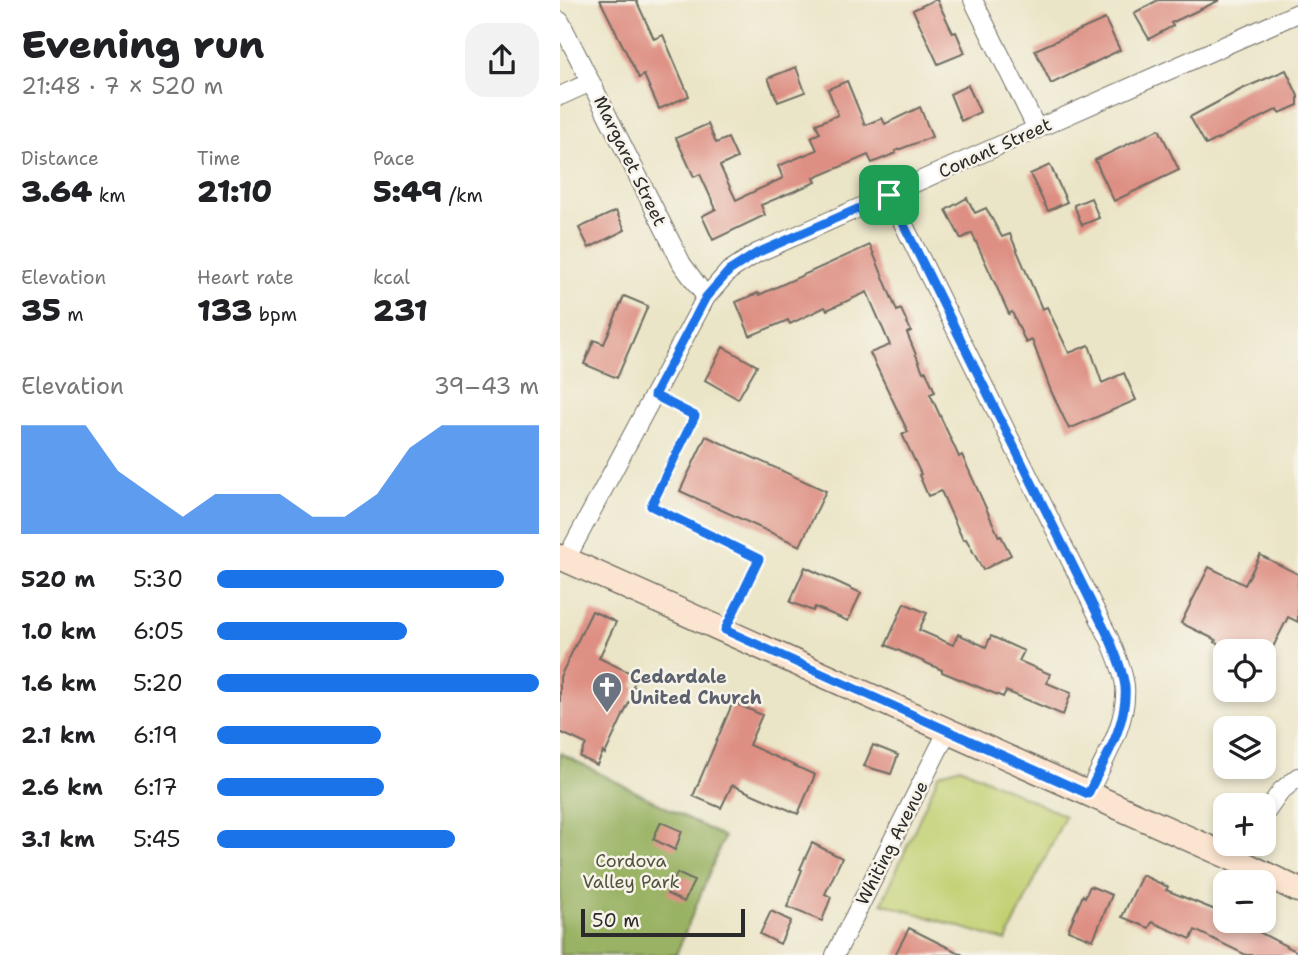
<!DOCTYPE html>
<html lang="en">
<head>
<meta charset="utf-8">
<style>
	:root { --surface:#fff; --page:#f2f2f2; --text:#202124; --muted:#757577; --accent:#1a73e8 }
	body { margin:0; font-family:"Shantell Sans",sans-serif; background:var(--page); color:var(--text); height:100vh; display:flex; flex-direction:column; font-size:26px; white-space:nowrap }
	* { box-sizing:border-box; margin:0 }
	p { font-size:23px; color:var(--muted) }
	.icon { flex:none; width:38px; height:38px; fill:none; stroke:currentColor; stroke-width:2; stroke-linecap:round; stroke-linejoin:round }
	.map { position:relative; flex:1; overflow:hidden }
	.side { display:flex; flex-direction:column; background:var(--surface); width:560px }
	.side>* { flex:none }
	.fabs { position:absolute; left:653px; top:639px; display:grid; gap:14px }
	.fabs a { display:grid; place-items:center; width:63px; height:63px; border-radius:14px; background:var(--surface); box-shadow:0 4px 10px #0003; font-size:35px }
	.scale { position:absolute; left:21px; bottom:18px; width:164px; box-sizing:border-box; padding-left:7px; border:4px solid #2b2b2b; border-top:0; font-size:19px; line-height:24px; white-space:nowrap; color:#2b2b2b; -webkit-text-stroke:5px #f7f3e8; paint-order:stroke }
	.pin { position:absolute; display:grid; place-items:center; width:60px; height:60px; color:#fff; margin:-30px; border-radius:14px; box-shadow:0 4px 10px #0006 }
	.round { display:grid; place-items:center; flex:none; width:74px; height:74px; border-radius:21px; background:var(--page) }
	.overview { display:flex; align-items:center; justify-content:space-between; height:119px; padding:0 21px }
	h1 { font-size:38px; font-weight:800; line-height:52px }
	.stats { display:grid; grid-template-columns:repeat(3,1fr); gap:10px; height:119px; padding:7px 21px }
	.stats div { display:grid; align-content:center }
	.stats b { font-size:30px; font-weight:800 }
	.stats small { font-size:19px; font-weight:400 }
	.stats p { font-size:19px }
	.chart { height:196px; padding:14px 21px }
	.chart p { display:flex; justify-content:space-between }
	.chart svg { width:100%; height:126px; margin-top:7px; fill:var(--accent); opacity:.7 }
	ul { padding:0 21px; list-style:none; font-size:23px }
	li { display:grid; grid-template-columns:112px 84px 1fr; align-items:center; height:52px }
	li i { height:18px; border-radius:9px; background:var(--accent) }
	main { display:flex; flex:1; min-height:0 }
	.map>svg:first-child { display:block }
	.green { fill:#c2d072; stroke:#767e4e; stroke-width:2 }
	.forest { fill:#99b264; stroke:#626e48; stroke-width:2 }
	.building { fill:#de8f83 }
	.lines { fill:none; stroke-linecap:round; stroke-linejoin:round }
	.service-casing { stroke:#6e6c62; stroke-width:11 }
	.minor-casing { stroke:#6e6c62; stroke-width:20 }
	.secondary-casing { stroke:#6e6c62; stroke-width:27 }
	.service { stroke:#fff; stroke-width:9 }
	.minor { stroke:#fff; stroke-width:18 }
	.secondary { stroke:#fce5d0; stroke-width:24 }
	.route-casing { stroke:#fff; stroke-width:14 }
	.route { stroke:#1a73e8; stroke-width:9 }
	.labels { text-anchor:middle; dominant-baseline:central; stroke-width:5; stroke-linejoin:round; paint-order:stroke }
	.street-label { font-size:18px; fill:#2b2b2b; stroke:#f7f3e8 }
	.worship-label { font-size:18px; font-weight:bold; fill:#5b616d; stroke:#f7f3e8; text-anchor:start }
	.park-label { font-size:18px; fill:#51543d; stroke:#f7f3e8 }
</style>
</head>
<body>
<main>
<section class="side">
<div class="overview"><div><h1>Evening run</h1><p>21:48 · 7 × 520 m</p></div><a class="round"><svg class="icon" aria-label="share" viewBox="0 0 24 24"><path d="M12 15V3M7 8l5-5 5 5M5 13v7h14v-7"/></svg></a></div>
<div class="stats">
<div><p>Distance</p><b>3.64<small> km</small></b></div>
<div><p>Time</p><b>21:10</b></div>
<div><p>Pace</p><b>5:49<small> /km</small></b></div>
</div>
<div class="stats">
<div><p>Elevation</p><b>35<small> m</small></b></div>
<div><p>Heart rate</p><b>133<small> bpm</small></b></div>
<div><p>kcal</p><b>231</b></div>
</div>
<div class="chart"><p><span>Elevation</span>39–43 m</p>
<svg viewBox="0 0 160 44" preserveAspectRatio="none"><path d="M0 44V6L10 6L20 6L30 22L40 30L50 38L60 30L70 30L80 30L90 38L100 38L110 30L120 14L130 6L140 6L150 6L160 6V44z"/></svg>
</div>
<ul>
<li><b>520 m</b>5:30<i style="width:89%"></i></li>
<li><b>1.0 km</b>6:05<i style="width:59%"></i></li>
<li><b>1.6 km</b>5:20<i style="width:100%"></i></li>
<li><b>2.1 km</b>6:19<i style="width:51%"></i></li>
<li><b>2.6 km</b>6:17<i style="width:52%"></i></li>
<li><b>3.1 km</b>5:45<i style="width:74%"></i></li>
</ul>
</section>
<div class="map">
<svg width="738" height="955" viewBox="0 0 738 955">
	<rect width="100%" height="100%" fill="#f7f3e8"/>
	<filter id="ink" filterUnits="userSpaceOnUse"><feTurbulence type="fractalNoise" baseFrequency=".0143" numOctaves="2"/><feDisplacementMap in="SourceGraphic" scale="14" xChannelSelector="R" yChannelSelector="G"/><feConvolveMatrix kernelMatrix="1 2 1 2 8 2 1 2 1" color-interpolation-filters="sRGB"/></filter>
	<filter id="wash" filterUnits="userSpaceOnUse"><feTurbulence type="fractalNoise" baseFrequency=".00686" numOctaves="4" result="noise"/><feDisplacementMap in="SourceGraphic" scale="28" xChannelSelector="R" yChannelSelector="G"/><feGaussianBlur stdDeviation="1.57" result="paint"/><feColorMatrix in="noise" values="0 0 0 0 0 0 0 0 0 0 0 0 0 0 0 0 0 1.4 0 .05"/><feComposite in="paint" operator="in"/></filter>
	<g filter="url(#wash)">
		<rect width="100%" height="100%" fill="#ebe5c7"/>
		<path class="green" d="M400,767l105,49 -59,125 -124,-38 57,-129z"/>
		<path class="forest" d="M0,753l164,84 -48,118h-116z"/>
		<g id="blocks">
			<path class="building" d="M40,0h36l18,39 9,-4 26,61 -30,13 -15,-34 -5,3z
				M374,0h3l16,33 3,-1 9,21 -27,11 -25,-54z
				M598,0h62l-49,23 2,3 -24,13 -15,-26z
				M545,19l15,31 -69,34 -16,-34z
				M236,67l9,25 -27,10 -10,-24z
				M726,70l12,26v9l-18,8 -2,-4 -72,36 -16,-28 52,-28z
				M287,81l18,44 17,-7 3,6 35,-17 12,30 -37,14 1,2 -24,10 -4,-8 -54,23 2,4 -55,23 4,10 -52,25 -11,-24 14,-7 -16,-35 -6,3 -18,-39 32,-14 8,19 12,-5 9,20 -17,8 16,34 47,-22 -5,-12 39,-16 -6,-13 9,-4 -4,-9 22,-9 -10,-26z
				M408,85l12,27 -19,9 -11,-27z
				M599,129l20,41 -65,31 -19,-41z
				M490,165l17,37 -19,9 -18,-37z
				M407,198l8,15 11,-5 16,29 8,-3 32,75 5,-2 22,46 20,-8 13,38 22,-10 12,27 -67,29 -18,-38 -19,-51 -6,3 -14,-31 -3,2 -37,-81 -11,6 -15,-29z
				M531,198l8,20 -17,7 -8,-20z
				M56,211l9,19 -36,18 -10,-20z
				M310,245l27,66 4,-2 10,22 -4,2 16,39 3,-1 9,21 -5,2 29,63 3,-2 37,82 2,-1 10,19 -28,15 -17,-31 -3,1 -22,-49 -13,5 -9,-21 2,-1 -19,-40 6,-2 -38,-79 20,-8 -23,-53 -40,18 -2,-3 -35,17 -2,-4 -38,16 -14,-34 22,-9 1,2z
				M64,296l24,10 -31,72 -33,-14 10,-24 10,4z
				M163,347l34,19 -19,33 -33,-19z
				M146,436l120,55 -26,55 -120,-55z
				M700,555l38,19v48l-10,-5 -17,34h-40l-16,-9 1,-2 -35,-17 28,-56 36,18z
				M245,567l56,26 -13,28 -33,-14 -2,4 -23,-9z
				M344,603l23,10 -8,17 34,15 5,-11 28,13 5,-11 33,15 -5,10 31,13 -3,9 24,10 -8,22 -57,-24 -3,6 -61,-25v-2l-56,-25z
				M32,611l24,11 -17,36 38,18 -4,10 3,2 -31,66 -2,-2 -6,13 -17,-8 6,-13 -26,-12v-55z
				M173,702l29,13 -13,30 66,30 -17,39 -66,-29 -11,23 -28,-12z
				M313,745l25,10 -7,19 -27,-8z
				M101,822l21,9 -7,19 -22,-11z
				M252,843l30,15 -17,36 6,3 -9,24 -35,-14 15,-37 -2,-1z
				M117,873l17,8 -10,21 -17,-8z
				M582,875l26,12 -2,3 59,24v6h18l13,7 -1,3 43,22v3h-52l-51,-25 -4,9 -39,-17 -3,6 -27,-11z
				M530,886l22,9 -19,45 -25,-10 15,-35 2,2z
				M211,911l20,10 -11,23 -20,-10z
				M349,928l54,27h-68z"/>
		</g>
	</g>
	<g filter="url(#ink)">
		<use href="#blocks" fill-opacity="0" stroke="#6e6c62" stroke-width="2"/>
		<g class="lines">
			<g class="service-casing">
				<path id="service" d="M94,395l41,21 -44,90 108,53 -34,70"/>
			</g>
			<g class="minor-casing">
				<path id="minor" d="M413,0l64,129
					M0,21l122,243 24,33
					M0,96l31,-14
					M329,195l221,445c6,15 13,30 15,46 3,38 -22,75 -37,108
					M6,559l140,-262 23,-26 28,-18 541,-240
					M704,815l17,-24 17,-14
					M672,858l10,-14
					M275,955l113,-225"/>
			</g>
			<g class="secondary-casing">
				<path id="secondary" d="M0,557l672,301 66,32"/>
			</g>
			<use href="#service" class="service"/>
			<use href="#minor" class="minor"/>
			<use href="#secondary" class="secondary"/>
		</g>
	</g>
	<g class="lines" filter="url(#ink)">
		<g class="route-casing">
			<path id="route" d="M329,195l221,445c6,15 13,30 15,47 3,37 -22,75 -37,107l-363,-164 34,-71 -108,-53 44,-90 -41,-21 52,-98 23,-26 28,-18z"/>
		</g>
		<use href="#route" class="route"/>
	</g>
	<defs>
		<g id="church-pin" transform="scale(1.575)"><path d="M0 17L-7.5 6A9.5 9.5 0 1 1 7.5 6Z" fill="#6b7280" stroke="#f7f3e8"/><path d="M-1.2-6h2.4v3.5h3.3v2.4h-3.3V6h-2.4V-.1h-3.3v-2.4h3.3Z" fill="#fff"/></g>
	</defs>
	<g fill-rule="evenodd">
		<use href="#church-pin" x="47" y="687"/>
	</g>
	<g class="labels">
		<g class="street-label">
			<text transform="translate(435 148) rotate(-24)">Conant Street</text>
			<text transform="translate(70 161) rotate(64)">Margaret Street</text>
			<text transform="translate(332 843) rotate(-63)">Whiting Avenue</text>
		</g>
		<g class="worship-label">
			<text x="70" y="677">Cedardale<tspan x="70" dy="21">United Church</tspan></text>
		</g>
		<g class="park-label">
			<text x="71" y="861">Cordova<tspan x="71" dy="21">Valley Park</tspan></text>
		</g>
	</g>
</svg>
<div class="fabs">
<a><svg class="icon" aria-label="locate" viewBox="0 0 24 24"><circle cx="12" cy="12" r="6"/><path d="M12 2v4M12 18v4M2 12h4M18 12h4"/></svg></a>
<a><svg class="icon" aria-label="layers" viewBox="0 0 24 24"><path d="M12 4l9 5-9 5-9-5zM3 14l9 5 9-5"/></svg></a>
<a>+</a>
<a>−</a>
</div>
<div class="scale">50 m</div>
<div class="pin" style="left:329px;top:195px;background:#1e9e55"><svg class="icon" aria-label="arrive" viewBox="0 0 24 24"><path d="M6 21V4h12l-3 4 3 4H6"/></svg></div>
</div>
</main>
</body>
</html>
